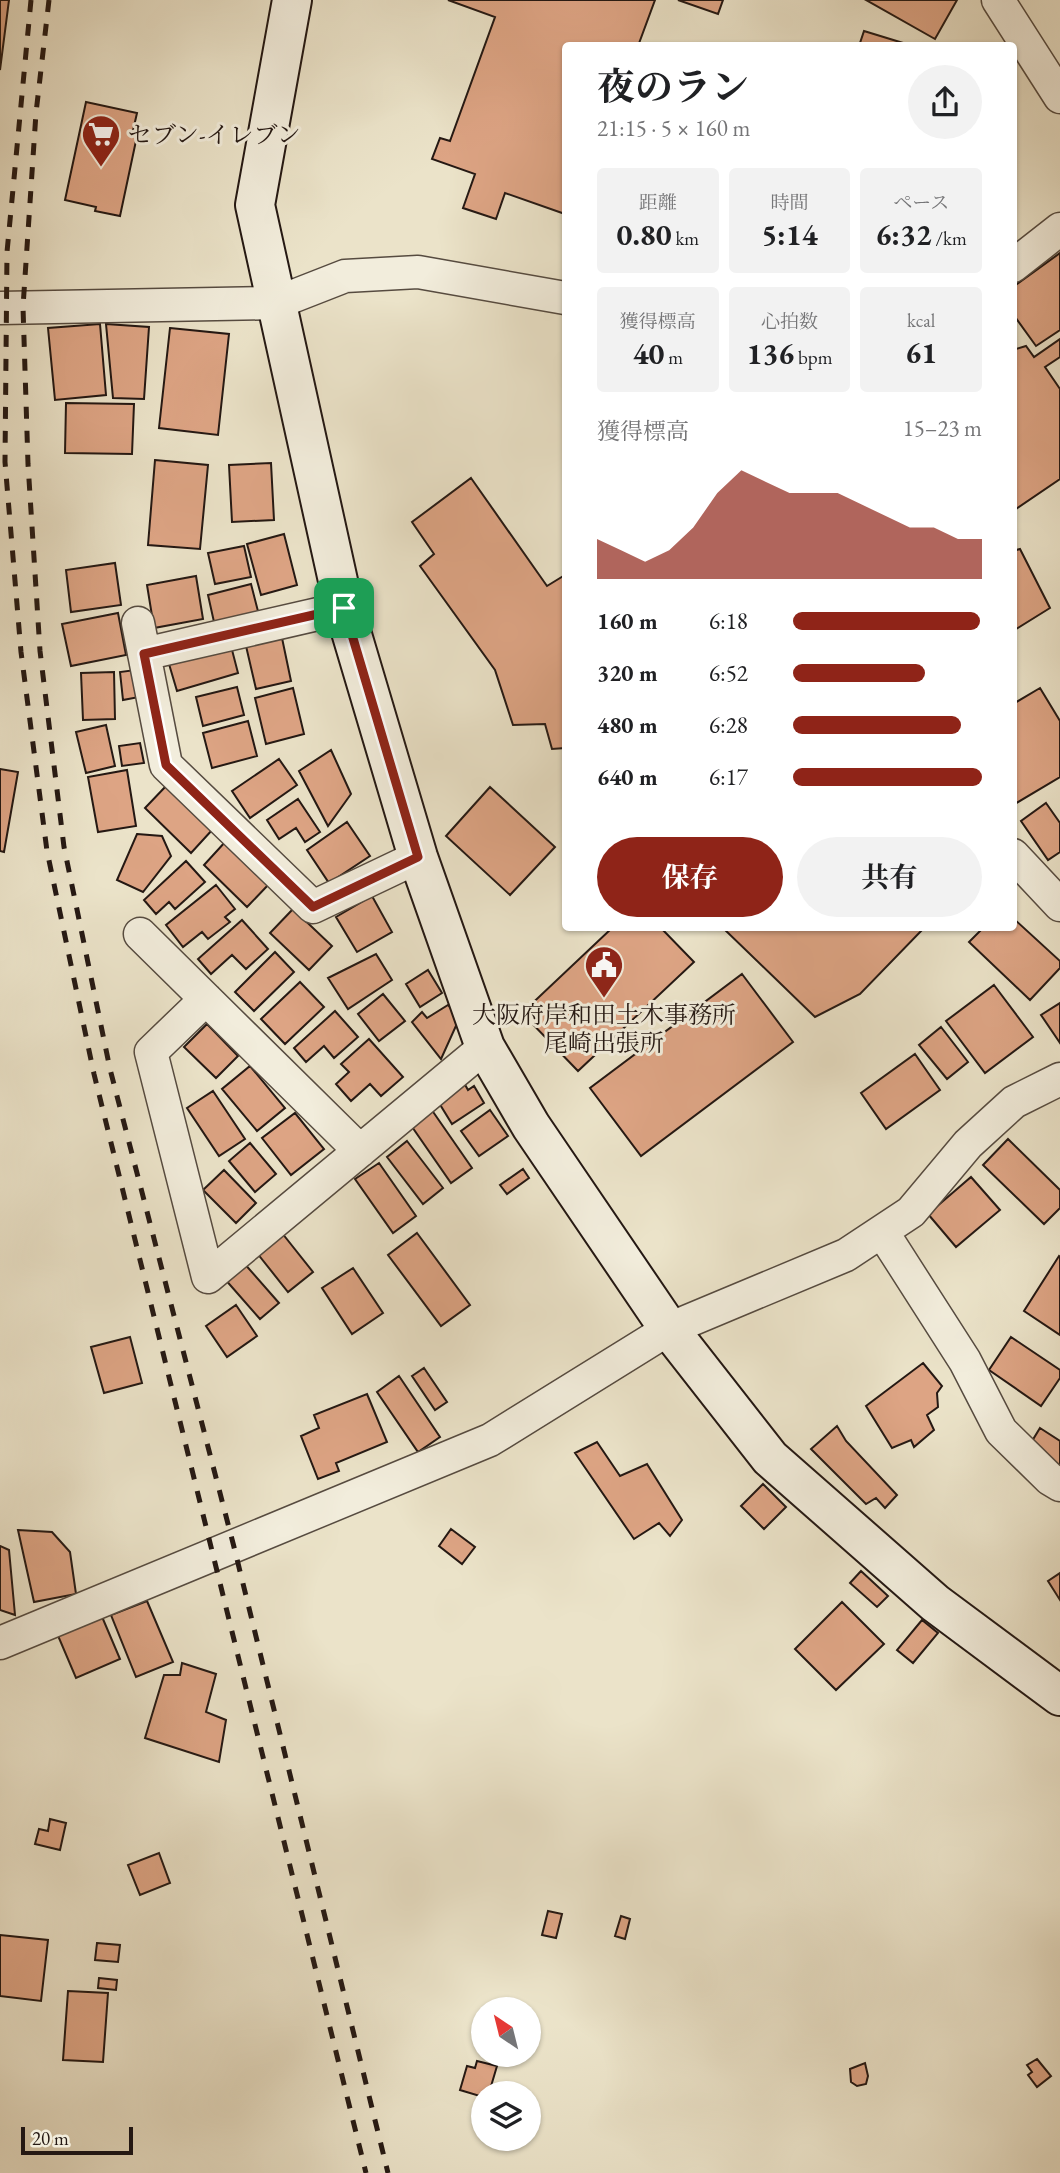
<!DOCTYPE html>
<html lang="ja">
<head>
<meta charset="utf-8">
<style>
	:root { --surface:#fff; --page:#f2f2f2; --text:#202124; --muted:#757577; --accent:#8f2418 }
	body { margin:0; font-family:"EB Garamond","Noto Serif JP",serif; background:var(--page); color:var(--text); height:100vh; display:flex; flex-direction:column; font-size:26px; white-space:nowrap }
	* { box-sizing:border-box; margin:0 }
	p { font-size:23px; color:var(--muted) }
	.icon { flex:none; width:38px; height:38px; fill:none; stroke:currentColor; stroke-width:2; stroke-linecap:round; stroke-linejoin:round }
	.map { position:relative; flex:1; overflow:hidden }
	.details { position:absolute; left:562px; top:42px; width:455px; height:889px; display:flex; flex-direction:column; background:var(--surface); border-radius:7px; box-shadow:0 2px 5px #0004 }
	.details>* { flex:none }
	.needle { width:46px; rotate:325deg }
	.fabs { position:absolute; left:471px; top:1997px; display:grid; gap:14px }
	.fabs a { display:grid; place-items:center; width:70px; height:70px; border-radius:50%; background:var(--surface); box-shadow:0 2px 5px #0004; font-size:35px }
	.scale { position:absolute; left:21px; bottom:18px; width:112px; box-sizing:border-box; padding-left:7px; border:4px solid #241813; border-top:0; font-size:19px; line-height:24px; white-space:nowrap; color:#241813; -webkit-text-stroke:5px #f2eddc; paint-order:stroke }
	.pin { position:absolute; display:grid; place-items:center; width:60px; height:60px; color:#fff; margin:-30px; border-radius:14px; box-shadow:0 4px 10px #0006 }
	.round { display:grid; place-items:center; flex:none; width:74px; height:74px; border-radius:37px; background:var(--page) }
	.head { display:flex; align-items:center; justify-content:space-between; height:119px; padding:0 35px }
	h1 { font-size:38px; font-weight:700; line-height:52px }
	.stats { display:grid; grid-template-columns:repeat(3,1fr); gap:10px; height:119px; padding:7px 35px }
	.stats div { display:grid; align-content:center; border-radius:7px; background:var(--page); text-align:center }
	.stats b { font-size:30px; font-weight:700 }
	.stats small { font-size:19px; font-weight:400 }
	.stats p { font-size:19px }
	.chart { height:196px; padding:14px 35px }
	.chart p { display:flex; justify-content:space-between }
	.chart svg { width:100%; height:126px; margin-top:7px; fill:var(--accent); opacity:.7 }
	.button { display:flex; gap:14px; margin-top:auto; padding:14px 35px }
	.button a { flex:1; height:80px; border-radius:42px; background:var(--accent); color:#fff; font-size:28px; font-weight:700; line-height:80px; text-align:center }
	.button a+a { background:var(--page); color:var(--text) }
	ul { padding:0 35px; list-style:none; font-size:23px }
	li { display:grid; grid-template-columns:112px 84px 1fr; align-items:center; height:52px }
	li i { height:18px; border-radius:9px; background:var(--accent) }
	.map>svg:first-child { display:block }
	.building { fill:#dda484; stroke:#241813; stroke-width:2 }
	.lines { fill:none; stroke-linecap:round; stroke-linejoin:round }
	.street-casing { stroke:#564b40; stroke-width:35 }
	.secondary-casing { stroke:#241813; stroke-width:42 }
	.street { stroke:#f2eddc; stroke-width:32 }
	.secondary { stroke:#f2eddc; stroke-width:38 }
	.rail { stroke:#241813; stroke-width:5; stroke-dasharray:12 12; stroke-linecap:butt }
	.route-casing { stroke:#fff; stroke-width:14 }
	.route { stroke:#8f2418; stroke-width:9 }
	.labels { text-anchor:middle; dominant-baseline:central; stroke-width:6; stroke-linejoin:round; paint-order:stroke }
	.poi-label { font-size:24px; fill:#241813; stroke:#f2eddc; text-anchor:start }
</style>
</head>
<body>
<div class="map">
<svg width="1060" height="2173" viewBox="0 0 1060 2173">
	<rect width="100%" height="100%" fill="#ebe3c9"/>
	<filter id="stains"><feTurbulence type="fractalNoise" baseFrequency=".00286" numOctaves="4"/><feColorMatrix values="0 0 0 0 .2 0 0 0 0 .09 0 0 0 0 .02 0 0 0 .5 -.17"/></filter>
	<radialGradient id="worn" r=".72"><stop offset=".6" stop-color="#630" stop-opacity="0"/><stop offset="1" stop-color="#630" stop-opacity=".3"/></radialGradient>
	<path class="building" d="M0,0h9l-9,70z
		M448,0h207l-17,46h-73v168l-60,-21 -9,26 -33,-11 12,-34 -43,-15 8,-21 10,3 45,-124z
		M678,0h45l-5,14z
		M866,0h91l-22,39z
		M864,31l49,15h-54z
		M86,102l51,11 -5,22 5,1 -17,80 -25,-5 1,-4 -31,-7z
		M1060,253v77l-24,16 -23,-32v-27z
		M100,324l6,71 -51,5 -7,-72z
		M106,324l43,3 -5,72 -31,-1z
		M170,328l59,6 -11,101 -59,-7z
		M1060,339v18l-15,10 15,22v90l-47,32v-161l13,-4 8,11z
		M66,403l68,1 -2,50 -67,-1z
		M155,460l53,5 -8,84 -52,-4z
		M271,463l3,57 -42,2 -3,-57z
		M471,478l76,108 18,-11v173l-13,1 -7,-25 -32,1 -18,-55 -75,-104 14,-12 -22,-32z
		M284,534l13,51 -36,10 -14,-51z
		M244,546l7,31 -36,7 -7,-31z
		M1020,549l30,59 -37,23v-80z
		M115,563l6,42 -50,7 -5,-42z
		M196,576l7,43 -49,9 -7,-43z
		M251,584l9,35 -44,12 -8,-36z
		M118,613l8,42 -55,11 -9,-42z
		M282,638l9,43 -35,8 -10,-43z
		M231,646l7,27 -61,18 -8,-27z
		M135,670l4,27 -16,3 -3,-28z
		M114,672l1,47 -32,1 -2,-47z
		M237,687l7,28 -41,11 -7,-29z
		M293,688l11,46 -38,10 -11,-46z
		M1040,688l20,33v56l-47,28v-101z
		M248,721l9,35 -45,12 -9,-35z
		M106,725l9,41 -29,7 -10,-41z
		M140,743l4,20 -22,3 -3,-20z
		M331,750l20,44 -23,32 -29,-55z
		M279,759l18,26 -47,33 -18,-27z
		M0,769l18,3 -14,80 -4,-1z
		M127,770l9,56 -38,6 -10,-55z
		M167,785l46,44 -22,24 -46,-45z
		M490,787l65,60 -45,48 -64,-59z
		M298,799l22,33 -15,10 -9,-14 -17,11 -12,-19z
		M1046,803l14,20v29l-12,8 -27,-39z
		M347,822l23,34 -41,27 -22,-33z
		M137,834l25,2 9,20 -28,36 -26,-12z
		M226,841l44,42 -23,24 -43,-42z
		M186,861l19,21 -30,27 -6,-7 -13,12 -12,-14z
		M216,885l19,24 -10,8 5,5 -22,17 -6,-7 -19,15 -17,-22z
		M372,896l20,36 -35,20 -21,-35z
		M293,909l39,37 -23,24 -39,-37z
		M1013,918l47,43v7l-30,32 -61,-58 14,-14h30z
		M242,920l26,29 -22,20 -14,-14 -21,19 -13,-15z
		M612,928h49l33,34 -116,109 -56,-58z
		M723,928h201l-64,66 -45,23z
		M275,952l19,20 -40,39 -19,-19z
		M376,954l16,26 -44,29 -20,-31z
		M428,970l14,23 -22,14 -14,-23z
		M742,974l51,68 -152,114 -51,-68z
		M300,982l24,25 -39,37 -24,-25z
		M994,985l39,52 -48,36 -39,-52z
		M383,994l22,27 -26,20 -21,-27z
		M1060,1003v40l-19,-28z
		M448,1005l12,12 -19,42 -29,-37 10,-10 5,6z
		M335,1011l23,26 -24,21 -10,-12 -18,16 -12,-14z
		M207,1024l31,32 -22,22 -32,-31z
		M941,1027l27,35 -21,17 -28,-34z
		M369,1039l34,38 -22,19 -11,-12 -19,17 -15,-17 13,-12 -8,-8z
		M915,1054l25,36 -54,39 -25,-36z
		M250,1066l35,42 -28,23 -35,-42z
		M463,1081l5,9 6,-4 10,17 -32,21 -16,-26z
		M213,1091l32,48 -26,17 -32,-48z
		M429,1106l43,62 -21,15 -43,-62z
		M490,1110l18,26 -29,20 -18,-25z
		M295,1113l29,36 -33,26 -29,-37z
		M1008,1139l52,51v18l-16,16 -61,-59z
		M407,1141l36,47 -20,16 -36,-47z
		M250,1143l26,31 -21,18 -26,-31z
		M379,1163l37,53 -23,17 -38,-54z
		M523,1169l6,9 -22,16 -7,-9z
		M224,1170l32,33 -20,20 -33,-33z
		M971,1177l29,33 -44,37 -28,-33z
		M282,1233l31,39 -25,20 -31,-39z
		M417,1233l53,72 -29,21 -53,-71z
		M1059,1256l1,1v78l-36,-24z
		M243,1262l36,41 -19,16 -36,-41z
		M353,1268l30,45 -31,21 -30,-46z
		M236,1305l21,31 -30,21 -21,-31z
		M130,1337l12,46 -38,10 -13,-46z
		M1011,1337l49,33v8l-19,28 -52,-36z
		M923,1363l19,23 -5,7 1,14 -11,8 7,15 -20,17 -3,-7 -19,8 -26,-42z
		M424,1368l23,34 -12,8 -23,-34z
		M399,1376l41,61 -22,15 -41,-60z
		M367,1394l20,48 -51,21 3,8 -21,8 -17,-43 18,-8 -5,-13z
		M837,1426l9,15 51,54 -12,13 -9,-10 -10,6 -55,-55z
		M1040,1428l20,13v31l-34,-21z
		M597,1442l23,34 27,-12 35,56 -12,16 -11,-13 -25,16 -59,-86z
		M763,1484l23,23 -22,22 -23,-23z
		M451,1529l24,18 -13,17 -23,-18z
		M18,1530l34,2 18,20 6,42 -42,8z
		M0,1546l9,4 6,65 -15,-5z
		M861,1571l27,25 -11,11 -27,-24z
		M1060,1573v27l-12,-19z
		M147,1601l26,61 -37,15 -25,-62z
		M842,1602l42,42 -48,46 -41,-41z
		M100,1612l20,47 -44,19 -20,-47z
		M922,1620l16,13 -25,30 -16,-13z
		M182,1663l34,11 -10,38 20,8 -7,42 -74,-24 19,-63h16z
		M50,1819l16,4 -6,27 -25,-6 4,-15 9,2z
		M159,1853l11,30 -30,12 -12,-30z
		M548,1911l14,3 -6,24 -14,-3z
		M621,1916l9,3 -5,20 -10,-3z
		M0,1935l48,5 -7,61 -41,-5z
		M97,1943l23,2 -2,17 -23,-2z
		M99,1978l18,2 -1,10 -18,-2z
		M68,1991l40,2 -5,69 -40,-2z
		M1037,2059l14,17 -14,11 -9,-12 4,-3 -5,-7z
		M477,2061l20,5 -8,27h-6v4l-23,-7 7,-24 8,2z
		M865,2063l3,13 -2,8 -9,2 -6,-4 -1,-13z"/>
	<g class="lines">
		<g class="street-casing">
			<path id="street" d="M998,0l62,97
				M1013,266l47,-37
				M0,308l276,-5 69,-27 73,-4 147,26
				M138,623l28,142 147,142 105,-50
				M144,654l200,-46
				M1013,855l47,50
				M140,934l220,217
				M206,999l-55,53 57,225 277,-230
				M883,1233l82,128 36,70 49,48 10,6
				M0,1643l490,-203 179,-111 177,-74 65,-43 57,-68 46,-42 46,-23"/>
		</g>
		<g class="secondary-casing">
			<path id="secondary" d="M292,0l-37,205 89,403 74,249 67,190 46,79 138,203 101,129 165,145 125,93"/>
		</g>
		<use href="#street" class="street"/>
		<use href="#secondary" class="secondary"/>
		<path class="rail" d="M31,0l-24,252 -2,210 16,190 26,199 47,223 272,1099
			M49,0l-13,113 -13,194 5,157 12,187 24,196 46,222 124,478 154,626"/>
	</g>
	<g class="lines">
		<g class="route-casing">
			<path id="route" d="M344,608l74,249 -105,50 -147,-142 -22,-111z"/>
		</g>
		<use href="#route" class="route"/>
	</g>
	<defs>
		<g id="supermarket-pin" transform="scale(2.0125)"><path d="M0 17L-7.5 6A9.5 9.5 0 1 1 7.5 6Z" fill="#8f2418" stroke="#f2eddc"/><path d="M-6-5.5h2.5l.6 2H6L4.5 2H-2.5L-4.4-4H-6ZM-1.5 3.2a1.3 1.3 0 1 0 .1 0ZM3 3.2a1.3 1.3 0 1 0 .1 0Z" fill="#fff"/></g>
		<g id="civic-pin" transform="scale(2.0125)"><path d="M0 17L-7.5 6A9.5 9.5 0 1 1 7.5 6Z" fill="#8f2418" stroke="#f2eddc"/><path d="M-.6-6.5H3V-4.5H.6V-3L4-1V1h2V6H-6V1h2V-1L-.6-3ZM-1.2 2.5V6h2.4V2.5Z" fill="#fff"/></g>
	</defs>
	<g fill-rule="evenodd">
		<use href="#supermarket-pin" x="101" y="134"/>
		<use href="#civic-pin" x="604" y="965"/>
	</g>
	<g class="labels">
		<g class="poi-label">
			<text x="128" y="134">セブン-イレブン</text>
			<text x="604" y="1014" text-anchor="middle">大阪府岸和田土木事務所<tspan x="604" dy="28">尾崎出張所</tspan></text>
		</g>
	</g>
	<rect width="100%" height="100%" filter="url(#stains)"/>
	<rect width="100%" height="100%" fill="url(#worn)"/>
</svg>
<div class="fabs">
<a><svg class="needle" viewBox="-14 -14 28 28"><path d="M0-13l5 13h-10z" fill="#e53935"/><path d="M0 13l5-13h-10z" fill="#757577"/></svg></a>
<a><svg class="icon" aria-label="layers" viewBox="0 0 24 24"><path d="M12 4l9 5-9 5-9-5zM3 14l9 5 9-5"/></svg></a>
</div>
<div class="scale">20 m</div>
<div class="pin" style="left:344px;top:608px;background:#1e9e55"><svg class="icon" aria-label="arrive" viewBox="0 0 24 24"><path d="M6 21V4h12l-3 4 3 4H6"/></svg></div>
<section class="details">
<div class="head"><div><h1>夜のラン</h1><p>21:15 · 5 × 160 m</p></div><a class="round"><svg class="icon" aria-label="share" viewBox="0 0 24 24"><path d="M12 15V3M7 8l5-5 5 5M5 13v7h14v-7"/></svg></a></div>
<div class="stats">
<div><p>距離</p><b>0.80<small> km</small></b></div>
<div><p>時間</p><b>5:14</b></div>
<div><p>ペース</p><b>6:32<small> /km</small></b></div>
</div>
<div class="stats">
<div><p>獲得標高</p><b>40<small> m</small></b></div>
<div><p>心拍数</p><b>136<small> bpm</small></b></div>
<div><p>kcal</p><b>61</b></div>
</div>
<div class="chart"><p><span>獲得標高</span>15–23 m</p>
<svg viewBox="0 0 160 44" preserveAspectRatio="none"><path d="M0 44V30L10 34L20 38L30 34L40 26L50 14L60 6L70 10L80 14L90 14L100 14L110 18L120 22L130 26L140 26L150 30L160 30V44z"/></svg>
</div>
<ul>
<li><b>160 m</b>6:18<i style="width:99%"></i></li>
<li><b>320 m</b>6:52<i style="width:70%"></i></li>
<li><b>480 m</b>6:28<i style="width:89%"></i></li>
<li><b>640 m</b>6:17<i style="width:100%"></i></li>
</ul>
<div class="button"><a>保存</a><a>共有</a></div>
</section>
</div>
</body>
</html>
